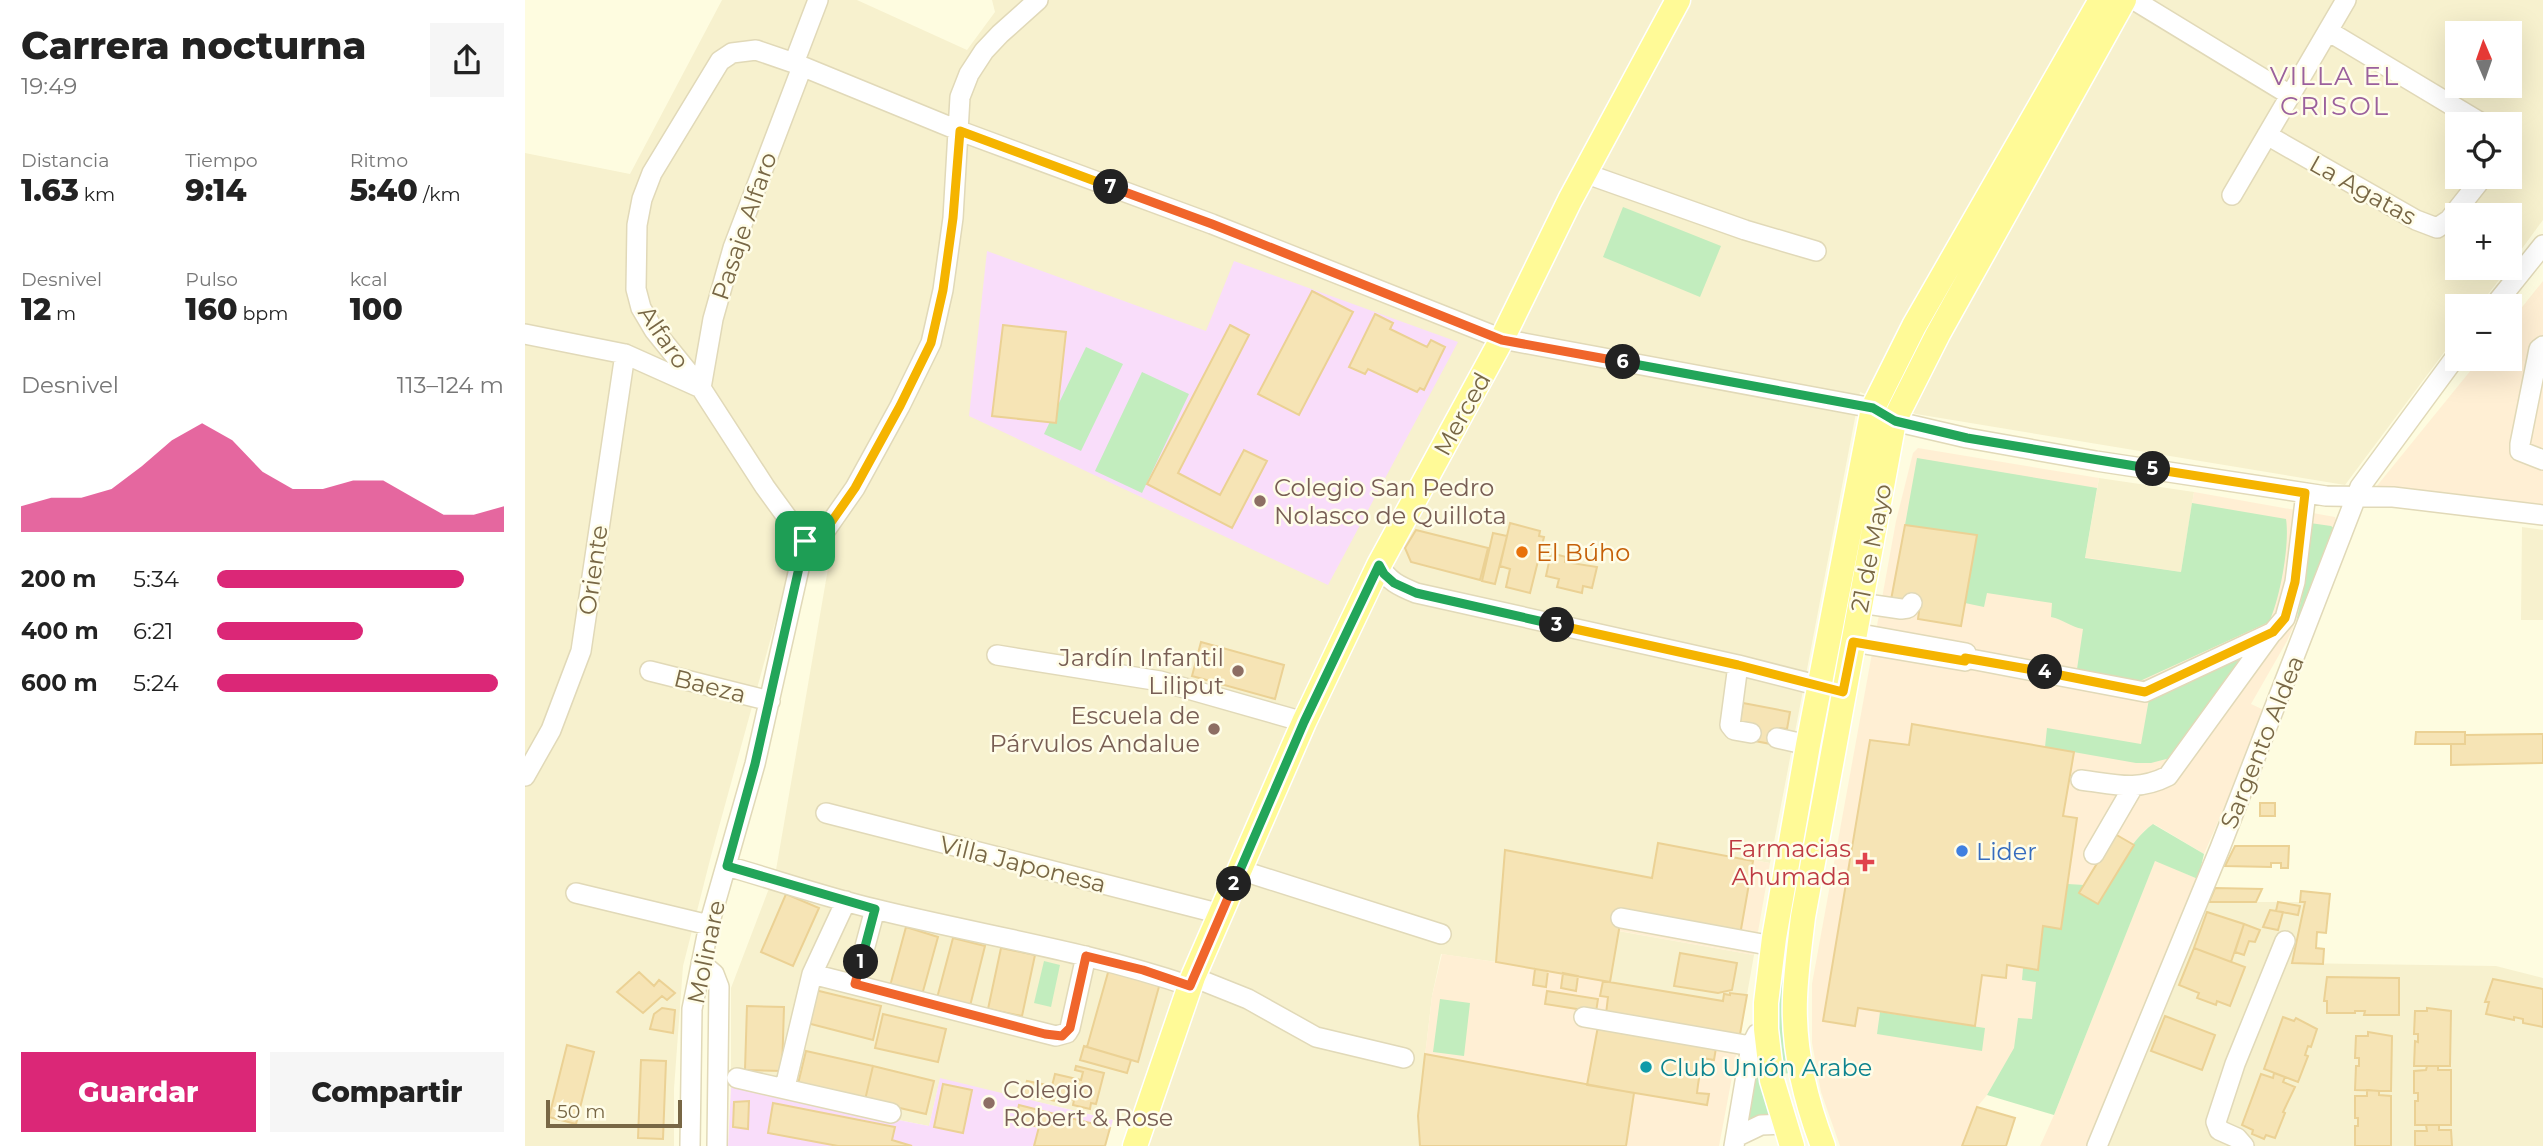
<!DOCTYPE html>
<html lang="es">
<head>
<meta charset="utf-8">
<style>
	:root { --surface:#fff; --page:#f6f6f6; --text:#222; --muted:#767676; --accent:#db2777 }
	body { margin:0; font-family:Montserrat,sans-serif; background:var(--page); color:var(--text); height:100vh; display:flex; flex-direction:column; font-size:26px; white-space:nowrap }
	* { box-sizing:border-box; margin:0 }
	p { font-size:23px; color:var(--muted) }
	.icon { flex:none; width:38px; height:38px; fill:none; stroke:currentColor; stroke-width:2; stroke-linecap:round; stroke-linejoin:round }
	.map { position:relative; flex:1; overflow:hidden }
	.drawer { display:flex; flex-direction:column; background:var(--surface); width:525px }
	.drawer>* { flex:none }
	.needle { width:46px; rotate:358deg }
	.fabs { position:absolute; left:1920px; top:21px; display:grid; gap:14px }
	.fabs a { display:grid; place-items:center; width:77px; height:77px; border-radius:0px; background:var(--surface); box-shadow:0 7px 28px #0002; font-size:35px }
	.scale { position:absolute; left:21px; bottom:18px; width:136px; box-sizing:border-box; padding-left:7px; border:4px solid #786745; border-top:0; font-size:19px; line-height:24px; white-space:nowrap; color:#786745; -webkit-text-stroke:5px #fffde9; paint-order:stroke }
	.pin { position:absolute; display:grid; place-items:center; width:60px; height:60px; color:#fff; margin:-30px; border-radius:14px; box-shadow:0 4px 10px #0006 }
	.km { position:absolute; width:35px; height:35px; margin:-18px; border-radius:50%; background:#222; color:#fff; font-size:19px; line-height:35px; text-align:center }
	.round { display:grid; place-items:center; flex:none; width:74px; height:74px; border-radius:0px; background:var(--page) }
	.headline { display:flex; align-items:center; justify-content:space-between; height:119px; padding:0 21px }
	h1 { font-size:38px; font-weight:800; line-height:52px }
	.stats { display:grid; grid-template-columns:repeat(3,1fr); gap:10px; height:119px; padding:7px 21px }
	.stats div { display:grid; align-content:center }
	.stats b { font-size:30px; font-weight:800 }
	.stats small { font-size:19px; font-weight:400 }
	.stats p { font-size:19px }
	.chart { height:196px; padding:14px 21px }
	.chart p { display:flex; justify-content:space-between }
	.chart svg { width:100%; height:126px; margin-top:7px; fill:var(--accent); opacity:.7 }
	.primary-button { display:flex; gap:14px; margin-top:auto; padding:14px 21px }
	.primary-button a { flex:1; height:80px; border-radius:0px; background:var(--accent); color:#fff; font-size:28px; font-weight:800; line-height:80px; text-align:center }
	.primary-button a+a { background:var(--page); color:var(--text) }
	ul { padding:0 21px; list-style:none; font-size:23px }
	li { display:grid; grid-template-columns:112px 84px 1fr; align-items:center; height:52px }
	li i { height:18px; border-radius:9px; background:var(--accent) }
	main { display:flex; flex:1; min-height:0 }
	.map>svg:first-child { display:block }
	.residential { fill:#f7f1ce; fill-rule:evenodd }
	.commercial { fill:#ffefd4 }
	.education { fill:#f9ddfa }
	.green { fill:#c2edbe }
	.building { fill:#f6e4b5; stroke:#ebd194; stroke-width:2 }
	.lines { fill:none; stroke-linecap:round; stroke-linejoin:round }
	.minor-casing { stroke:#e1d9b8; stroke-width:22 }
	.major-casing { stroke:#fff; stroke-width:27 }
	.minor { stroke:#fff; stroke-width:19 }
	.major { stroke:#fffa97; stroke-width:24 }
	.split-1-casing { stroke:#fff; stroke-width:14 }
	.split-2-casing { stroke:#fff; stroke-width:14 }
	.split-3-casing { stroke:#fff; stroke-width:14 }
	.split-4-casing { stroke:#fff; stroke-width:14 }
	.split-5-casing { stroke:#fff; stroke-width:14 }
	.split-6-casing { stroke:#fff; stroke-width:14 }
	.split-7-casing { stroke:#fff; stroke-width:14 }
	.split-8-casing { stroke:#fff; stroke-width:14 }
	.split-1 { stroke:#22a559; stroke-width:9 }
	.split-2 { stroke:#f0652b; stroke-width:9 }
	.split-3 { stroke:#22a559; stroke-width:9 }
	.split-4 { stroke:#f5b400; stroke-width:9 }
	.split-5 { stroke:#f5b400; stroke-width:9 }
	.split-6 { stroke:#22a559; stroke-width:9 }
	.split-7 { stroke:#f0652b; stroke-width:9 }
	.split-8 { stroke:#f5b400; stroke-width:9 }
	.education-dot { fill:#8d6e63; stroke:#fffde9; stroke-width:2.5 }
	.food-dot { fill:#e8710a; stroke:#fffde9; stroke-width:2.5 }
	.shop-dot { fill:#3f7fe0; stroke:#fffde9; stroke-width:2.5 }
	.health-dot { fill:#e0444e; stroke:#fffde9; stroke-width:2.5 }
	.culture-dot { fill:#0f9aa8; stroke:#fffde9; stroke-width:2.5 }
	.labels { text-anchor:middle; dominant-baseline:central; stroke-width:5; stroke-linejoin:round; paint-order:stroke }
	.street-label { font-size:24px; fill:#786745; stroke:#fffde9 }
	.education-label { font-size:24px; fill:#785e54; stroke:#fffde9; text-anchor:start }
	.food-label { font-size:24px; fill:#c56008; stroke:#fffde9; text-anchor:start }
	.health-label { font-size:24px; fill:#be3a42; stroke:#fffde9; text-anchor:end }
	.shop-label { font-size:24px; fill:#366cbe; stroke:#fffde9; text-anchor:start }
	.culture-label { font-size:24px; fill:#0d838f; stroke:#fffde9; text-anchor:start }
	.neighbourhood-label { font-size:26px; letter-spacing:2px; fill:#9b609c; stroke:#fffde9 }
</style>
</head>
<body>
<main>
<section class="drawer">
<div class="headline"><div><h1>Carrera nocturna</h1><p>19:49</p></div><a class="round"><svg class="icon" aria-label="share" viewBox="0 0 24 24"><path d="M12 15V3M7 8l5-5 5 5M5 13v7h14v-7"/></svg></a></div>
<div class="stats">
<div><p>Distancia</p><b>1.63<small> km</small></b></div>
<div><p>Tiempo</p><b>9:14</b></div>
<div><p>Ritmo</p><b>5:40<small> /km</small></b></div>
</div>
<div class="stats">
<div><p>Desnivel</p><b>12<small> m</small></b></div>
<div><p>Pulso</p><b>160<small> bpm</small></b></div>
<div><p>kcal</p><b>100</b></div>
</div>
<div class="chart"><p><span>Desnivel</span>113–124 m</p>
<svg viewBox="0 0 160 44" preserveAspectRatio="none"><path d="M0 44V35L10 32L20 32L30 29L40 21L50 12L60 6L70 12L80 23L90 29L100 29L110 26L120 26L130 32L140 38L150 38L160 35V44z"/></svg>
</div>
<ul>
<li><b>200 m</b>5:34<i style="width:86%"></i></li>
<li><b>400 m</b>6:21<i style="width:51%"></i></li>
<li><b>600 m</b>5:24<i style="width:98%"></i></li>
</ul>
<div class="primary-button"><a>Guardar</a><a>Compartir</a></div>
</section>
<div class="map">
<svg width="2018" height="1146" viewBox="0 0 2018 1146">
	<rect width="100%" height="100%" fill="#fefce0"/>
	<path class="residential" d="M197,0h135l110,50 28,-38 -3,-12h1551v220l-33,45 -1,-50h-52v53h51l-29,38h-22v29l-112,150 -429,-71 -56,-22 -90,471 -112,-20 -6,35 -156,84 -55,-8 -9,42 -14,120 2,30h-284l4,-20 -200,-47 -11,47 -198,-39v-99l45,-118 54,-313 -44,26 -75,273 -28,110 -9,123v57h-149v-993l105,21zM1932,33h52v53h-52zM1932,124h52v53h-52z
		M1574,478l95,14 -13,80 -96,-14z
		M1997,527l21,3v90h-22z
		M1684,902h96l-12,61 203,3 47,12v168h-438l75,-192z
		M1093,931l136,24 -15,85 -133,-26 -3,-33h6z"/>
	<path class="commercial" d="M2018,281v223l-167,-17 104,-128h29l1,-37z
		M1393,448l181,30 -14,79 96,15 13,-80 141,25 3,8 -51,116 -36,63 15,7 -62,143 -50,-30 -10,7 -157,264 -10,12 -15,39h-122l-19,-54 -9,-49v-59l84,-463 17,-68z
		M1133,843l112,20 -16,92 -135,-24 -9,51 -7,-1 5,16 -2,17 133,26 -20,106h-299l-2,-30 14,-120 10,-42 54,8 9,-112 147,28z
		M1630,860l43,19 -109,267h-49l14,-31z"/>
	<path class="education" d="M462,251l219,80 28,-70 224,81 -130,243 -359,-169z
		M415,1078l173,42 -8,26h-377l3,-59 198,39z"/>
	<path class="green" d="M1098,207l98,39 -21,51 -97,-40z
		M561,347l37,17 -42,87 -37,-17z
		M617,372l47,22 -47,99 -47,-22z
		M1392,458l180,30 -12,70 96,14 11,-69 94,16c4,25 -6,80 -17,103l-129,59 -63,-12 6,-40c-13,-2 -20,-10 -32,-12l1,-14 -65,-10 -3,14 -19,-4 12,-68 -72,-10z
		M1785,523l21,3 4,3v6l-39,87 8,-34z
		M1729,649l-80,108 -23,6h-15l-91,-16 2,-19 94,16 8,-45z
		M1628,824l51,30 -6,25 -43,-18 -101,254 -67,-20 27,-47 4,-30 14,1 4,-37 -14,-2 1,-12 15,2 5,-44 18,2 7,-44 16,1 -4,8 19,10c15,-26 29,-61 54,-79z
		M1278,834l5,11 -23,195 5,33 -9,1c-12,-81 9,-160 22,-240z
		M519,961l16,4 -9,42 -17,-4z
		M915,999l30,4 -6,53 -31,-4z
		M1355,1012l105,16 -3,23 -105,-17z
		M1232,1052l17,63 -30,8z"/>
	<path class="building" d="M787,291l41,21 -54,103 -41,-21z
		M850,314l18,9 -3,6 37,18 4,-7 14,7 -21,43 -4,-2 -3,4 -49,-23 -3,5 -16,-7z
		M478,325l63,7 -10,91 -64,-7z
		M705,325l19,10 -71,138 42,22 24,-45 23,11 -35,67 -85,-44z
		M985,523l30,8 -1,5 5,1 -14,56 -24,-6 4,-18 -10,-3z
		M1380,525l72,10 -16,91 -43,-7 2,-15 -29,-4z
		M891,530l72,18 -8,32 -69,-18 -6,-14z
		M968,533l14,3 -12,48 -13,-3z
		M1026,553l15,4 -1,5 32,5 -5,21 -9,-2 -1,7 -25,-6 2,-8 -13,-3z
		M676,642l83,23 -9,34 -83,-23z
		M1218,703l47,9 -3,17 -7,-1 -4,17 -26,-5 -10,-18z
		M1387,724l162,28 -11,64 14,2 -16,111 -18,-3 -5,44 -31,-5 -1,13 -24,-3 -7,51 -117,-18 -3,18 -32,-5 47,-281 39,5z
		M1891,732h49v12h-50z
		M2018,734v29l-92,2v-21h14v-9z
		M1735,803h15v13h-15z
		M1590,834l19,11 -36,59 -19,-11z
		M1133,843l95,18 -13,74 -118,-23 -12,70 -114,-20 9,-112 147,28z
		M1710,846h54l-1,22h-7v-5h-10v4l-46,-1z
		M1690,888l47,1 -6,13h-47z
		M1776,891l29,3 -4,39 -9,-1 -1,16 8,1 -1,15 -31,-1 13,-61h-5z
		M261,894l33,14 -26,58 -32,-14z
		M1753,902l22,4 -2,9 -22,-4z
		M1745,910l13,2 -5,18 -15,-3z
		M1682,912l37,12 -13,38 -37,-14z
		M1719,924l16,6 -5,12 -6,-1 -5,14 -9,-3z
		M381,927l32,10 -16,58 -32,-9z
		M428,938l32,8 -15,60 -33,-8z
		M476,948l34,7 -13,61 -34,-7z
		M1669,948l51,19 -15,39 -13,-5 -1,4 -19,-7 2,-5 -20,-8z
		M1155,953l57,10 -5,27 -14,3 -44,-7z
		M584,969l51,14 -22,79 -51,-15z
		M1010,969l13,2 -2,16 -13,-2z
		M114,972l15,14 5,-6 16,13 -8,7 -5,-4 -19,17 -26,-21z
		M1038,973l15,3 -2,15 -15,-3z
		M1802,977l72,1v37h-35l1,-4h-10v2h-28v-12h-3z
		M1968,979l50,10v38l-20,-4v-4l-9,-2v3l-28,-6 3,-12h-4z
		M1078,981l120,20 1,-7 6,1v-2l17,2 -8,45 -133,-26 2,-17 -8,-1z
		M290,990l66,16 -8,34 -66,-17z
		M1022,991l51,8 -2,13 -51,-8z
		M222,1006l37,1 -2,64 -37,-1z
		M137,1008l13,2 -2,23 -23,-4 4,-15z
		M1902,1008l24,3 -1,55h-36l1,-25 3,1v-8h-4l1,-23h12z
		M358,1014l63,15 -8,33 -63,-14z
		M1640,1016l50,19 -13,35 -51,-19z
		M1758,1017l11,4 2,-3 21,11 -6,18 -3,-1 -3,9 3,1 -10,26 -34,-13z
		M1074,1021l117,27 -2,12 -12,-2 -4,27 -1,8 12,1 -2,11 -120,-20z
		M1843,1032l24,4 -1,55 -36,-1 1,-24h3v-8h-4l1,-22h12z
		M42,1045l27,7 -18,72 -27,-7z
		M559,1046l47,14 -4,13 -47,-13z
		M281,1051l67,15 -8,34 -67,-16z
		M900,1054l209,39 -8,53h-206l-2,-30z
		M116,1060l25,1 -3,78 -25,-1z
		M348,1066l61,15 -8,33 -61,-14z
		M551,1066l28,7 -8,31 -5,-1 -1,6 -17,-4 1,-5 -8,-2 -1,5 -42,-9 4,-13 25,5 3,-12 26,6 2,-8 -8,-2z
		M1902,1066h11v4h13v55h-36v-24h3v-8h-4v-22l12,-1z
		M1749,1073l11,4 -2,5 12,5 -12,25 2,1 -10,25 -9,-3 -2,4 -12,-5 1,-4 -11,-5 19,-51 12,4z
		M418,1084l29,6 -9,43 -29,-6z
		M1842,1090l12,1v4l12,1v50h-36v-20h3v-8h-3v-22h12z
		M224,1101l-1,28 -15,-2 1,-25z
		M248,1103l122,24 -3,13 20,6h-74l-70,-13z
		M494,1105l91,23 -5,18h-71l5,-19 -24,-6z
		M1452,1107l38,11 -9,28h-44z
		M1901,1125h13v5h12l1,16h-37v-15h12z"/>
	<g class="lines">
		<g class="minor-casing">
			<path id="minor" d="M1609,0l156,95
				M1803,31l155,93
				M269,63l24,-63
				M1742,135l149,85 21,8 12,-8 34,-43
				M1059,173l161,57 71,21
				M1707,195l114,-195
				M1969,306l49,-61
				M0,334l100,20 76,34 12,-69 20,-71 69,-181
				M2018,346l-4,3 -19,95v7l23,9
				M280,542l-40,-55 -64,-99 -47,-58 -13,-22 -5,-19 1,-64 5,-26 10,-26 68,-112 12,-8 24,-3 38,13 166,68 252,93 290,115 371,69 21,13 73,17 129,23 230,35 67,1 150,18
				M854,565c9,16 20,21 37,28l322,72 94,24
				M1335,603l41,6 7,-1 4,-5
				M1328,642l112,19 1,-8 -111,-20
				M472,655l163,26 144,41
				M1440,658l180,34 128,-60 12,-14 10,-36 11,-89
				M1213,665l-8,60 4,5 17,3
				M125,671l120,30
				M1252,738l31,7
				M0,776l26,-46 30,-79 44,-297
				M1556,780c33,4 56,12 87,-4l103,-142
				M301,813l395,101
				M1569,854l39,-67
				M202,866c49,14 98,31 148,43 105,26 212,42 315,77
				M715,870l201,64
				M51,893l133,32
				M1096,918l152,28
				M176,963l13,11 5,13 -2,159
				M287,974l244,62 11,-3 3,-5 16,-72
				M668,977l55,22 68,38 88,21
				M330,984l20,-75
				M1059,1017l167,29
				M212,1078l154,35
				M260,1087l27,-113 34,-73
				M1211,1137l25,-12 23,-1
				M165,1146l2,-137 8,-39 9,-45 46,-161 50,-222 20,-11 30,-43 45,-82 31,-63 12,-53 10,-72 7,-121 9,-23 15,-23 16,-17 38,-34
				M1209,1146l17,-100 6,-12
				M1572,1146l123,-298 140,-361 97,-132
				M1719,1146l-7,-8 -18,-8 -3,-8 19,-58 50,-123"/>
		</g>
		<g class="major-casing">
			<path id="major" d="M610,1146l58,-169 111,-255 75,-157 123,-226 68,-139 108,-200
				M1267,1146l-20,-66 -6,-51v-26l8,-65 34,-193 65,-337 41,-82 187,-326
				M1298,1146c-18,-47 -30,-97 -28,-148 1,-27 5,-55 8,-81l91,-496 44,-87 186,-334"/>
		</g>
		<use href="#minor" class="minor"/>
		<use href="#major" class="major"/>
	</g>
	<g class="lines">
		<g class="split-1-casing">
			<path id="split-1" d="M280,541l-50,223 -28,102 148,43 -14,53"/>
		</g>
		<g class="split-2-casing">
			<path id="split-2" d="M336,962l-6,22 190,50 17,2 8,-8 16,-72 57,14 47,16 44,-102"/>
		</g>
		<g class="split-3-casing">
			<path id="split-3" d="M709,884l70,-162 75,-157 5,9 10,9 22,10 141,32"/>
		</g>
		<g class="split-4-casing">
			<path id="split-4" d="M1032,625l181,40 105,27 10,-50 112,19v-3l80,14"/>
		</g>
		<g class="split-5-casing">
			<path id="split-5" d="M1520,672l100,20 128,-60 12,-14 10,-36 10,-89 -152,-24"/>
		</g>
		<g class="split-6-casing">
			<path id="split-6" d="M1098,362l250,46 22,13 72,17 186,31"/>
		</g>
		<g class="split-7-casing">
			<path id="split-7" d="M586,187l101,37 290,116 121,22"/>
		</g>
		<g class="split-8-casing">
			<path id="split-8" d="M280,541l20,-10 30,-43 45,-82 31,-63 12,-53 10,-72 7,-87 151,56"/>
		</g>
		<use href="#split-1" class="split-1"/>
		<use href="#split-2" class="split-2"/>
		<use href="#split-3" class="split-3"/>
		<use href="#split-4" class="split-4"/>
		<use href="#split-5" class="split-5"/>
		<use href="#split-6" class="split-6"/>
		<use href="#split-7" class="split-7"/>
		<use href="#split-8" class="split-8"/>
	</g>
	<g class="education-dot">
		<circle cx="735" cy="501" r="7"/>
		<circle cx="713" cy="671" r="7"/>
		<circle cx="689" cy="729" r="7"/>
		<circle cx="464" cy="1103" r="7"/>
	</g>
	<circle class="food-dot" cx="997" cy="552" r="7"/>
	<circle class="shop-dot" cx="1437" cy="851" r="7"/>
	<path class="health-dot" d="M1336.5 851.5h7v7h7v7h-7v7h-7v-7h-7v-7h7z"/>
	<circle class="culture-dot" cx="1121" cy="1067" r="7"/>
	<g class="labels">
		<g class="street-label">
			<text transform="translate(1838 190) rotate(29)">La Agatas</text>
			<text transform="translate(219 226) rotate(-71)">Pasaje Alfaro</text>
			<text transform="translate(139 337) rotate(56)">Alfaro</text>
			<text transform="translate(937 414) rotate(-61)">Merced</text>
			<text transform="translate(1346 548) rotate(-79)">21 de Mayo</text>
			<text transform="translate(68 570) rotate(-82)">Oriente</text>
			<text transform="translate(185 686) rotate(14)">Baeza</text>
			<text transform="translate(1737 742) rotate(-68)">Sargento Aldea</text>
			<text transform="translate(498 864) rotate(14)">Villa Japonesa</text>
			<text transform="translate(181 952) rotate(-78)">Molinare</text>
		</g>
		<g class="education-label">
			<text x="749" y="487">Colegio San Pedro<tspan x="749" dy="28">Nolasco de Quillota</tspan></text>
			<text x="699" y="657" text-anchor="end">Jardín Infantil<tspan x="699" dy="28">Liliput</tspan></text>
			<text x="675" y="715" text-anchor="end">Escuela de<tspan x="675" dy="28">Párvulos Andalue</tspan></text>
			<text x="478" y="1089">Colegio<tspan x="478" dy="28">Robert &amp; Rose</tspan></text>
		</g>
		<g class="food-label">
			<text x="1011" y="552">El Búho</text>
		</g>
		<g class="health-label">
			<text x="1326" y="848">Farmacias<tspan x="1326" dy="28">Ahumada</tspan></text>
		</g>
		<g class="shop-label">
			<text x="1451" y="851">Lider</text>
		</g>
		<g class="culture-label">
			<text x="1135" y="1067">Club Unión Arabe</text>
		</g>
		<g class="neighbourhood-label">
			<text x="1810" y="76">VILLA EL<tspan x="1810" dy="30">CRISOL</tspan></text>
		</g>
	</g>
</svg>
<div class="fabs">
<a><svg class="needle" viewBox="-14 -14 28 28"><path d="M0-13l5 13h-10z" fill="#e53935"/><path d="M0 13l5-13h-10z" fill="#767676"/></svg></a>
<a><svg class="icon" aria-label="locate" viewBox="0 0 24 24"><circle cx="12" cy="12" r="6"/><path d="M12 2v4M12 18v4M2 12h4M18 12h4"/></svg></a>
<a>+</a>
<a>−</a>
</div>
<div class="scale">50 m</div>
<div class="pin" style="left:280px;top:541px;background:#1e9e55"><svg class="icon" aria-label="arrive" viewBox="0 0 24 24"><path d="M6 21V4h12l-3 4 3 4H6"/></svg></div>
<b class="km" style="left:336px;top:962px">1</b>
<b class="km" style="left:709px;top:884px">2</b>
<b class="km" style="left:1032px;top:625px">3</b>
<b class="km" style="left:1520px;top:672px">4</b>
<b class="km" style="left:1628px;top:469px">5</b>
<b class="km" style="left:1098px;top:362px">6</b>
<b class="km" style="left:586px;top:187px">7</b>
</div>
</main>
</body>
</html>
